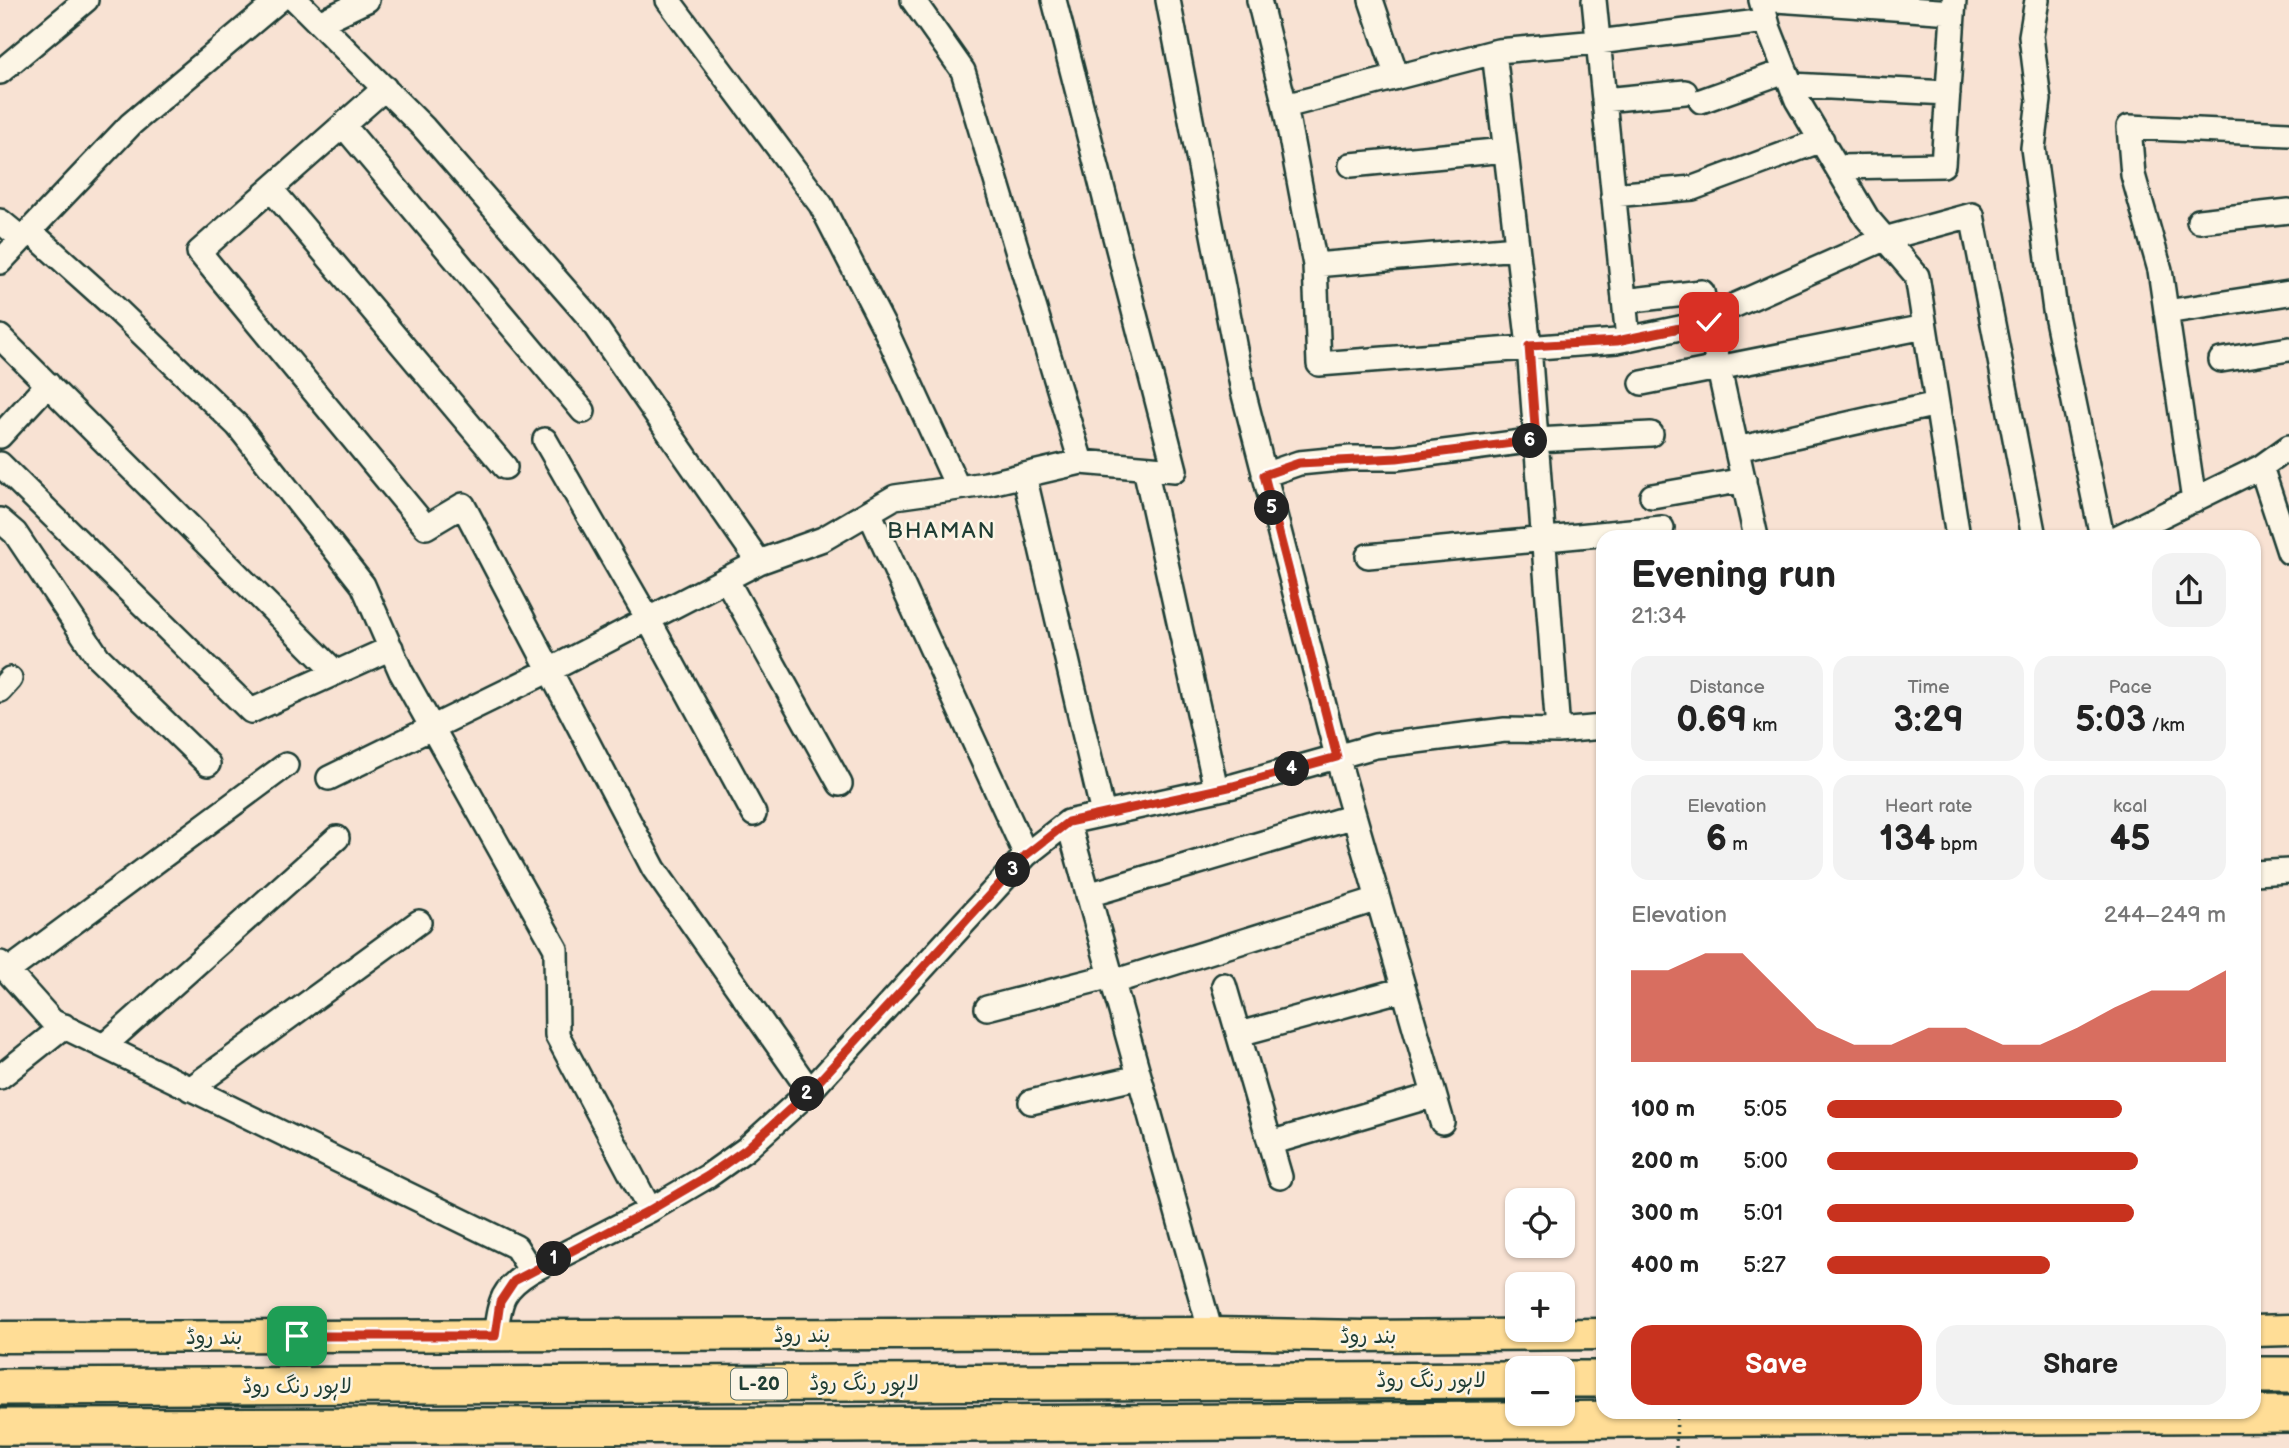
<!DOCTYPE html>
<html lang="en">
<head>
<meta charset="utf-8">
<style>
	:root { --surface:#fff; --page:#f2f2f2; --text:#222; --muted:#767676; --accent:#c8321e }
	body { margin:0; font-family:"Balsamiq Sans","Playpen Sans Arabic",sans-serif; background:var(--page); color:var(--text); height:100vh; display:flex; flex-direction:column; font-size:26px; white-space:nowrap }
	* { box-sizing:border-box; margin:0 }
	p { font-size:23px; color:var(--muted) }
	.icon { flex:none; width:38px; height:38px; fill:none; stroke:currentColor; stroke-width:2; stroke-linecap:round; stroke-linejoin:round }
	.map { position:relative; flex:1; overflow:hidden }
	.sheet { position:absolute; left:1596px; top:530px; width:665px; height:889px; display:flex; flex-direction:column; background:var(--surface); border-radius:21px; box-shadow:0 2px 5px #0004 }
	.sheet>* { flex:none }
	.buttons { position:absolute; left:1505px; top:1188px; display:grid; gap:14px }
	.buttons a { display:grid; place-items:center; width:70px; height:70px; border-radius:14px; background:var(--surface); box-shadow:0 2px 5px #0004; font-size:35px }
	.pin { position:absolute; display:grid; place-items:center; width:60px; height:60px; color:#fff; margin:-30px; border-radius:14px; box-shadow:0 4px 10px #0006 }
	.km { position:absolute; width:35px; height:35px; margin:-18px; border-radius:50%; background:#222; color:#fff; font-size:19px; line-height:35px; text-align:center }
	.round { display:grid; place-items:center; flex:none; width:74px; height:74px; border-radius:21px; background:var(--page) }
	.headline { display:flex; align-items:center; justify-content:space-between; height:119px; padding:0 35px }
	h1 { font-size:38px; font-weight:800; line-height:52px }
	.stats { display:grid; grid-template-columns:repeat(3,1fr); gap:10px; height:119px; padding:7px 35px }
	.stats div { display:grid; align-content:center; border-radius:18px; background:var(--page); text-align:center }
	.stats b { font-size:35px; font-weight:800 }
	.stats small { font-size:19px; font-weight:400 }
	.stats p { font-size:19px }
	.chart { height:196px; padding:14px 35px }
	.chart p { display:flex; justify-content:space-between }
	.chart svg { width:100%; height:126px; margin-top:7px; fill:var(--accent); opacity:.7 }
	.cta { display:flex; gap:14px; margin-top:auto; padding:14px 35px }
	.cta a { flex:1; height:80px; border-radius:21px; background:var(--accent); color:#fff; font-size:28px; font-weight:800; line-height:80px; text-align:center }
	.cta a+a { background:var(--page); color:var(--text) }
	ul { padding:0 35px; list-style:none; font-size:23px }
	li { display:grid; grid-template-columns:112px 84px 1fr; align-items:center; height:52px }
	li i { height:18px; border-radius:9px; background:var(--accent) }
	.map>svg:first-child { display:block }
	.lines { fill:none; stroke-linecap:round; stroke-linejoin:round }
	.minor-casing { stroke:#1f3d34; stroke-width:28 }
	.major-casing { stroke:#1f3d34; stroke-width:35 }
	.highway-casing { stroke:#1f3d34; stroke-width:40 }
	.minor { stroke:#fcf5e5; stroke-width:23 }
	.major { stroke:#ffdd96; stroke-width:30 }
	.highway { stroke:#ffdd96; stroke-width:35 }
	.path-bridge { stroke:#1f3d34; stroke-width:3.5; stroke-dasharray:2 5; stroke-linecap:butt }
	.route-casing { stroke:#fff; stroke-width:14 }
	.route { stroke:#c8321e; stroke-width:9 }
	.labels { text-anchor:middle; dominant-baseline:central; stroke-width:5; stroke-linejoin:round; paint-order:stroke }
	.shield { fill:#fcf5e5; stroke:#617469; stroke-width:2 }
	.shield-label { font-size:19px; font-weight:bold; fill:#1f3d34 }
	.street-label { font-size:21px; fill:#1f3d34; stroke:#fcf5e5 }
	.neighbourhood-label { font-size:23px; letter-spacing:2px; fill:#1f3d34; stroke:#fcf5e5 }
</style>
</head>
<body>
<div class="map">
<svg width="2289" height="1448" viewBox="0 0 2289 1448">
	<rect width="100%" height="100%" fill="#f8e2d3"/>
	<filter id="ink" filterUnits="userSpaceOnUse"><feTurbulence type="fractalNoise" baseFrequency=".0143" numOctaves="2"/><feDisplacementMap in="SourceGraphic" scale="14" xChannelSelector="R" yChannelSelector="G"/><feConvolveMatrix kernelMatrix="1 2 1 2 8 2 1 2 1" color-interpolation-filters="sRGB"/></filter>
	<g filter="url(#ink)">
		<g class="lines">
			<g class="minor-casing">
				<path id="minor" d="M296,0l128,128 164,188 171,246 64,-23 72,-42 91,-13 95,-22 94,8 -121,-470
					M668,0l153,205 65,126 72,157
					M913,0l50,71 118,391
					M1168,0l75,391 94,365 105,366
					M1259,0l26,106 30,159 4,99 298,-23 92,-19
					M1371,0l26,77
					M1594,0l34,339
					M1761,0l8,29 28,71 70,118 50,58 41,261
					M1776,0l177,12
					M2037,0l-6,36 8,64 -6,48 22,162 47,227
					M319,23l48,-23
					M1494,52l35,294 29,385
					M0,72l86,-72
					M1791,85l157,8
					M385,88l-186,164 227,275 37,-22 191,364 156,222
					M1604,100l81,-8
					M1701,101l84,-30
					M1285,106l213,-55 100,-9 168,-21
					M343,125l240,286
					M1351,165l154,-15
					M1838,167l105,-2 11,-165
					M271,189l234,278
					M1613,195l80,-7 129,-48
					M0,221l22,18
					M2199,221l90,-10
					M30,231l79,71 129,124 125,159 38,87 155,277 1,86 93,175
					M0,262l131,-138 148,-124
					M1315,265l202,-17
					M1624,301l78,-9 54,245
					M1731,307l153,-68 88,-24 62,322
					M2166,312l123,-19
					M0,337l335,335
					M2221,360l68,-11
					M1642,383l283,-56
					M0,436l48,-52
					M545,440l103,179 106,195
					M1737,449l200,-45
					M0,464l251,247 140,-63
					M2261,467l28,-20
					M1145,468l71,321
					M1024,475l79,339
					M1264,475l35,-12 51,-5h47l139,-18 115,-6
					M1652,496l92,-16
					M2194,501l-34,-231 -27,-95 -4,-48 160,7
					M869,512l157,343
					M0,520l15,13 83,124 110,107
					M2118,537l143,-70 28,85
					M1368,556l294,-28
					M726,579l114,205
					M0,690l10,-11
					M329,778l221,-108 209,-108
					M1068,822l143,511
					M2254,873l35,-2
					M1088,895l266,-79
					M0,963l52,58 464,226 15,24 119,-61 58,-34 38,-27 64,-58 216,-236 42,-33 165,-36 142,-40 130,-16 53,1 45,-4
					M8,971l278,-206
					M1113,982l265,-83
					M1224,985l56,192
					M987,1008l124,-32
					M1239,1034l165,-45
					M104,1046l233,-208
					M0,1077l64,-51
					M190,1089l229,-167
					M1031,1102l108,-25
					M1270,1143l164,-48
					M495,1336c5,-34 5,-46 36,-65"/>
			</g>
			<g class="major-casing">
				<path id="major" d="M2254,1331l35,-1
					M0,1337l1211,-4 151,3 241,-2"/>
			</g>
			<g class="highway-casing">
				<path id="highway" d="M2254,1375h35
					M1563,1379h40
					M0,1387l1517,-7
					M0,1427l845,-2 1444,-11"/>
			</g>
			<use href="#minor" class="minor"/>
			<use href="#major" class="major"/>
			<use href="#highway" class="highway"/>
			<path class="path-bridge" d="M1676,1448l1,-36"/>
		</g>
	</g>
	<g class="lines" filter="url(#ink)">
		<g class="route-casing">
			<path id="route" d="M297,1336h198l5,-34 14,-21 136,-71 58,-34 38,-27 64,-58 216,-236 42,-33 165,-36 104,-29 -73,-282 35,-12 98,-5 139,-18 -7,-94 88,-5 92,-19"/>
		</g>
		<use href="#route" class="route"/>
	</g>
	<g class="labels">
		<rect class="shield" x="731" y="1368.5" width="56" height="31" rx="5"/>
		<g class="shield-label">
			<text x="759" y="1384">L-20</text>
		</g>
		<g class="street-label">
			<text x="802" y="1335">بند روڈ</text>
			<text x="1368" y="1336">بند روڈ</text>
			<text x="214" y="1337">بند روڈ</text>
			<text x="1431" y="1380">لاہور رنگ روڈ</text>
			<text x="864" y="1383">لاہور رنگ روڈ</text>
			<text x="297" y="1386">لاہور رنگ روڈ</text>
		</g>
		<g class="neighbourhood-label">
			<text x="942" y="531">BHAMAN</text>
		</g>
	</g>
</svg>
<div class="buttons">
<a><svg class="icon" aria-label="locate" viewBox="0 0 24 24"><circle cx="12" cy="12" r="6"/><path d="M12 2v4M12 18v4M2 12h4M18 12h4"/></svg></a>
<a>+</a>
<a>−</a>
</div>
<div class="pin" style="left:297px;top:1336px;background:#1e9e55"><svg class="icon" aria-label="arrive" viewBox="0 0 24 24"><path d="M6 21V4h12l-3 4 3 4H6"/></svg></div>
<div class="pin" style="left:1709px;top:322px;background:#d93025"><svg class="icon" aria-label="check" viewBox="0 0 24 24"><path d="M5 12l5 5 9-10"/></svg></div>
<b class="km" style="left:554px;top:1259px">1</b>
<b class="km" style="left:807px;top:1094px">2</b>
<b class="km" style="left:1013px;top:870px">3</b>
<b class="km" style="left:1292px;top:769px">4</b>
<b class="km" style="left:1272px;top:508px">5</b>
<b class="km" style="left:1530px;top:441px">6</b>
<section class="sheet">
<div class="headline"><div><h1>Evening run</h1><p>21:34</p></div><a class="round"><svg class="icon" aria-label="share" viewBox="0 0 24 24"><path d="M12 15V3M7 8l5-5 5 5M5 13v7h14v-7"/></svg></a></div>
<div class="stats">
<div><p>Distance</p><b>0.69<small> km</small></b></div>
<div><p>Time</p><b>3:29</b></div>
<div><p>Pace</p><b>5:03<small> /km</small></b></div>
</div>
<div class="stats">
<div><p>Elevation</p><b>6<small> m</small></b></div>
<div><p>Heart rate</p><b>134<small> bpm</small></b></div>
<div><p>kcal</p><b>45</b></div>
</div>
<div class="chart"><p><span>Elevation</span>244–249 m</p>
<svg viewBox="0 0 160 44" preserveAspectRatio="none"><path d="M0 44V12L10 12L20 6L30 6L40 19L50 32L60 38L70 38L80 32L90 32L100 38L110 38L120 32L130 25L140 19L150 19L160 12V44z"/></svg>
</div>
<ul>
<li><b>100 m</b>5:05<i style="width:74%"></i></li>
<li><b>200 m</b>5:00<i style="width:78%"></i></li>
<li><b>300 m</b>5:01<i style="width:77%"></i></li>
<li><b>400 m</b>5:27<i style="width:56%"></i></li>
</ul>
<div class="cta"><a>Save</a><a>Share</a></div>
</section>
</div>
</body>
</html>
